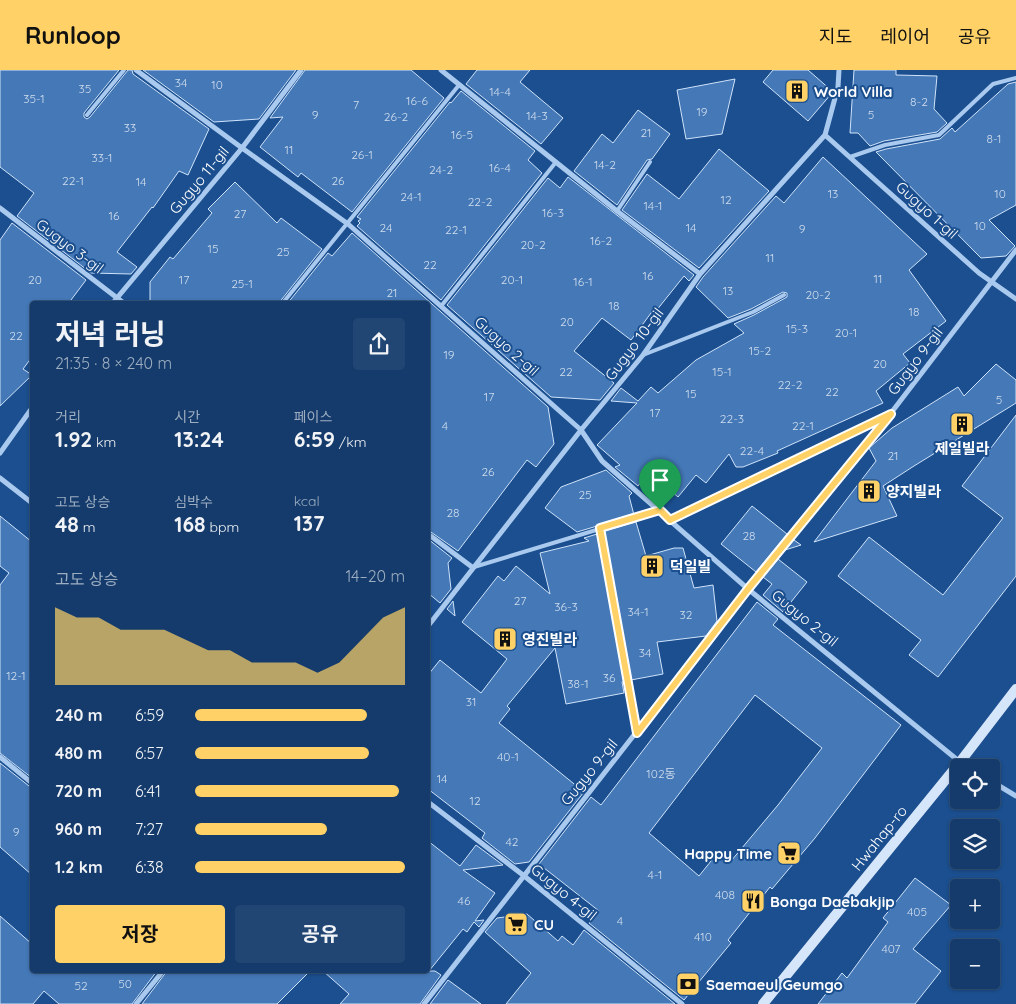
<!DOCTYPE html>
<html lang="ko">
<head>
<meta charset="utf-8">
<style>
	:root { --surface:#143b6b; --page:#214673; --text:#f1f3f6; --muted:#9dadc1; --line:#33557e; --accent:#ffd166 }
	body { margin:0; font-family:Quicksand,"Noto Sans KR",sans-serif; background:var(--page); color:var(--text); height:100vh; display:flex; flex-direction:column; font-size:19px; white-space:nowrap }
	* { box-sizing:border-box; margin:0 }
	p { font-size:16px; color:var(--muted) }
	.icon { flex:none; width:28px; height:28px; fill:none; stroke:currentColor; stroke-width:2; stroke-linecap:round; stroke-linejoin:round }
	.map { position:relative; flex:1; overflow:hidden }
	.panel { position:absolute; left:30px; top:231px; width:400px; height:672px; display:flex; flex-direction:column; background:var(--surface); border-radius:5px; box-shadow:0 1px 4px #0004,0 0 0 1px var(--line) }
	.panel>* { flex:none }
	.controls { position:absolute; left:950px; top:689px; display:grid; gap:10px }
	.controls a { display:grid; place-items:center; width:50px; height:50px; border-radius:5px; background:var(--surface); box-shadow:0 1px 4px #0004,0 0 0 1px var(--line); font-size:25px }
	.pin { position:absolute; display:grid; place-items:center; width:42px; height:42px; color:#fff; margin:-51px -21px; border-radius:50% 50% 50% 0; rotate:-45deg; box-shadow:0 0 5px #0007 }
	.pin .icon { rotate:45deg }
	.round { display:grid; place-items:center; flex:none; width:52px; height:52px; border-radius:5px; background:var(--page) }
	.summary { display:flex; align-items:center; justify-content:space-between; height:85px; padding:0 25px }
	h1 { font-size:28px; font-weight:700; line-height:38px }
	.metrics { display:grid; grid-template-columns:repeat(3,1fr); gap:8px; height:85px; padding:5px 25px }
	.metrics div { display:grid; align-content:center }
	.metrics b { font-size:21px; font-weight:700 }
	.metrics small { font-size:14px; font-weight:400 }
	.metrics p { font-size:14px }
	.chart { height:140px; padding:10px 25px }
	.chart p { display:flex; justify-content:space-between }
	.chart svg { width:100%; height:90px; margin-top:5px; fill:var(--accent); opacity:.7 }
	.button { display:flex; gap:10px; margin-top:auto; padding:10px 25px }
	.button a { flex:1; height:58px; border-radius:5px; background:var(--accent); color:#111; font-size:20px; font-weight:700; line-height:58px; text-align:center }
	.button a+a { background:var(--page); color:var(--text) }
	ul { padding:0 25px; list-style:none; font-size:16px }
	li { display:grid; grid-template-columns:80px 60px 1fr; align-items:center; height:38px }
	li i { height:12px; border-radius:6px; background:var(--accent) }
	header { display:flex; align-items:center; gap:30px; box-sizing:border-box; height:70px; padding:0 25px; background:var(--accent); color:#111 }
	header strong { font-size:24px }
	nav { display:flex; gap:28px; margin-inline-start:auto; font-size:18px }
	.map>svg:first-child { display:block }
	.building { fill:#4478b7; stroke:#cfe3fa; fill-rule:evenodd }
	.lines { fill:none; stroke-linecap:round; stroke-linejoin:round }
	.lane { stroke:#a9c9ee; stroke-width:4 }
	.street { stroke:#a9c9ee; stroke-width:5 }
	.secondary { stroke:#d6e6fa; stroke-width:10 }
	.route-casing { stroke:#fff; stroke-width:10 }
	.route { stroke:#ffd166; stroke-width:6 }
	.labels { text-anchor:middle; dominant-baseline:central; stroke-width:4; stroke-linejoin:round; paint-order:stroke }
	.number-label { font-size:12px; fill:#d0dded }
	.poi-label { font-size:15px; font-weight:bold; fill:#fff; stroke:#1b4f8f; text-anchor:start }
	.street-label { font-size:15px; fill:#fff; stroke:#1b4f8f }
</style>
</head>
<body>
<header>
<strong>Runloop</strong>
<nav><a>지도</a><a>레이어</a><a>공유</a></nav>
</header>
<div class="map">
<svg width="1016" height="934" viewBox="0 0 1016 934">
	<rect width="100%" height="100%" fill="#1b4f8f"/>
	<path class="building" d="M0,0h119l-35,43v4l3,2 3,-2 38,-47h4l1,4 76,55 -21,46 -9,-4 -26,37 -1,-1 -35,45 20,15 -6,7 -40,-1 -74,-57 17,-23 -34,-26z
		M143,0h153l-37,49 -45,3z
		M305,0h106l33,28 -92,114 -51,-39 -3,4 -38,-30 23,-30 -13,1z
		M477,0h53l-10,12 43,36 -22,26 -75,-60z
		M773,0h35l24,21v2l-24,28 -45,-39z
		M854,0h42v5l41,1 -3,33 13,14 -10,9 -53,9 -14,5 -12,-13h-8z
		M735,9l-13,55 -36,5 -9,-49z
		M1016,12v123l-27,15 26,26 -9,10 -25,2 -105,-106 10,-3 54,-10 12,-11 3,4 53,-48z
		M461,21l74,60 -7,9 14,13 -101,127 -84,-74 3,-3 -2,-2 3,-2 -4,-2 93,-115 1,1z
		M638,40l32,24 -18,25 -5,1 -30,45 -43,-34 28,-37 11,9z
		M719,79l50,42 -70,77 -77,-58 25,-36 32,25z
		M823,87l104,97 -18,16 37,51 -43,33 7,9 -34,28 7,12 -106,48 1,2 -35,14h-7l-7,-13 -23,29 -10,-8 -18,22 -29,-25 -11,14 -23,-19 5,-2 -23,-20 40,-42 -26,-2 10,-13 17,13 13,-14 7,6 38,-33 48,-27 -10,-9 20,-9 33,-18v-4l-4,-1 -32,17 -23,9 -32,-31 7,-10 73,-81 8,7z
		M568,107l126,98 -5,6 -5,-5 -28,35 -2,-2 -23,31 -29,-22 -28,33 40,32 -14,17 -49,-3 -104,-92 101,-127 12,10z
		M235,112l42,41 4,-5 41,31 -44,55h-128v-22l20,-25 3,2 39,-46 -4,-4z
		M12,153l74,57 -18,24h-36v53l-9,12 9,6 -32,31v-166z
		M352,163l196,174 6,37 -18,23 -9,-7 -69,91 -30,-21v-226h-141l41,-51 4,3z
		M996,294l20,16v23l-102,63 -31,20 14,30 -83,26 62,-81 -7,-13 23,-20 66,-41 6,9z
		M1016,345v161l-78,101 -29,-22 12,-15 -83,-64 31,-39 74,58 60,-77 -41,-32z
		M606,400l26,23 -3,3 5,19 -57,17 -32,-24 16,-21z
		M752,436l35,28 -31,38 -35,-28z
		M0,446l32,26v236l-32,-25v-168l9,-12 -9,-7z
		M636,452l10,34 28,-8h9l11,40 19,-3 4,36 -11,15 -49,6 6,32 -32,6 -27,-149z
		M597,464l27,147 -2,1 2,11 -58,11 -11,-56 -48,58 3,3 -11,14 85,69 -55,70 -14,2 -33,-26 3,-5 -57,-44v-114l12,-15 41,33 26,-34 -45,-37 36,-46 6,5 12,-15 34,28 -10,-41 49,-12 -5,-3z
		M428,469l24,19 -4,5 3,26 -11,14 -12,-10z
		M794,470l7,5 -16,5z
		M778,489l29,23 -24,30 -20,-17 9,-11 -9,-7z
		M453,531l2,15 -8,-7z
		M757,532l21,17 -5,6 128,100 -86,113 -43,51 -2,-2 -42,53 3,3 -47,57 -95,-77 10,-12 -60,-47 52,-67 10,8zM755,625l67,53 -44,57 -47,56 -12,-10 -20,25 -50,-43z
		M0,693l29,23 3,1v88l-32,-28z
		M428,771l32,25 16,-21 27,20 -40,5 32,23 -20,28 9,-1 -5,7 -5,-5 -7,10 -4,-3 -34,42h6l6,4 -21,29h-80l9,-10 -26,-23h105z
		M915,808l36,27 -38,44 28,22 -26,33h-97l24,-31 5,5 41,-56 -5,-4z
		M527,844l31,27 4,-5 11,9 11,-15 91,74h-169l25,-31 -46,-41 12,-14z
		M0,846l32,28v27h125l-25,33h-73l-15,-13 -11,13h-33z
		M167,901h143l-33,33h-135z
		M448,910l33,24h-51z"/>
	<g class="lines">
		<path class="lane" d="M87,45l37,-45
			M850,87l35,-12 54,-10 54,-51 23,-6
			M617,141l33,-49
			M282,234l177,-219
			M442,235l114,-143
			M643,285l110,-43 31,-17
			M670,450l219,-106
			M600,459l37,204
			M474,497l185,-56"/>
		<path class="street" d="M136,0l106,78 106,76 233,206 21,31 146,128 212,173 10,6
			M441,0l176,141 83,63
			M825,65l154,138 37,26
			M0,138l125,96
			M112,234l130,-156 59,-78
			M0,383l32,-45
			M0,408l32,25
			M428,464l44,33
			M428,556l153,-196 62,-75 57,-81 125,-139 13,-48 1,-17
			M0,687l32,26
			M991,711l25,15
			M428,732l95,73 159,129
			M136,934l27,-33
			M424,934l324,-415 143,-176 125,-163"/>
		<path class="secondary" d="M763,934l197,-242 56,-73"/>
	</g>
	<g class="lines">
		<g class="route-casing">
			<path id="route" d="M891,344l-143,175 -111,144 -37,-205 60,-18 10,10z"/>
		</g>
		<use href="#route" class="route"/>
	</g>
	<defs>
		<g id="building-square" transform="scale(1.25)"><rect x="-9" y="-9" width="18" height="18" rx="4" fill="#ffd166" stroke="#1b4f8f"/><path d="M-4-6H4V6H1V3H-1V6H-4ZM-2.5-4.3h1.7v1.8h-1.7ZM.8-4.3h1.7v1.8H.8ZM-2.5-1h1.7V.8h-1.7ZM.8-1h1.7V.8H.8Z" fill="#111"/></g>
		<g id="supermarket-square" transform="scale(1.25)"><rect x="-9" y="-9" width="18" height="18" rx="4" fill="#ffd166" stroke="#1b4f8f"/><path d="M-6-5.5h2.5l.6 2H6L4.5 2H-2.5L-4.4-4H-6ZM-1.5 3.2a1.3 1.3 0 1 0 .1 0ZM3 3.2a1.3 1.3 0 1 0 .1 0Z" fill="#111"/></g>
		<g id="restaurant-square" transform="scale(1.25)"><rect x="-9" y="-9" width="18" height="18" rx="4" fill="#ffd166" stroke="#1b4f8f"/><path d="M-5-6h1v4h1v-4h1v4h1v-4h1v5L-1.5 .5V6h-2V.5L-5-1ZM5-6V6H3V1.5H1.5Q1.5-4 5-6Z" fill="#111"/></g>
		<g id="bank-square" transform="scale(1.25)"><rect x="-9" y="-9" width="18" height="18" rx="4" fill="#ffd166" stroke="#1b4f8f"/><path d="M-6-4H6V4H-6ZM0-2.3a2.3 2.3 0 1 0 0 4.6a2.3 2.3 0 1 0 0-4.6Z" fill="#111"/></g>
	</defs>
	<g fill-rule="evenodd">
		<use href="#building-square" x="797" y="21"/>
		<use href="#building-square" x="962" y="354"/>
		<use href="#building-square" x="869" y="421"/>
		<use href="#building-square" x="652" y="496"/>
		<use href="#building-square" x="505" y="569"/>
		<use href="#supermarket-square" x="789" y="783"/>
		<use href="#restaurant-square" x="753" y="831"/>
		<use href="#supermarket-square" x="516" y="854"/>
		<use href="#bank-square" x="688" y="914"/>
	</g>
	<g class="labels">
		<g class="number-label">
			<text x="181" y="12">34</text>
			<text x="217" y="14">10</text>
			<text x="85" y="18">35</text>
			<text x="500" y="21">14-4</text>
			<text x="34" y="28">35-1</text>
			<text x="417" y="30">16-6</text>
			<text x="919" y="31">8-2</text>
			<text x="356" y="34">7</text>
			<text x="702" y="41">19</text>
			<text x="315" y="44">9</text>
			<text x="871" y="44">5</text>
			<text x="537" y="45">14-3</text>
			<text x="396" y="46">26-2</text>
			<text x="130" y="57">33</text>
			<text x="646" y="62">21</text>
			<text x="462" y="64">16-5</text>
			<text x="994" y="68">8-1</text>
			<text x="289" y="79">11</text>
			<text x="362" y="84">26-1</text>
			<text x="102" y="87">33-1</text>
			<text x="605" y="94">14-2</text>
			<text x="500" y="97">16-4</text>
			<text x="441" y="99">24-2</text>
			<text x="73" y="110">22-1</text>
			<text x="338" y="110">26</text>
			<text x="141" y="111">14</text>
			<text x="833" y="123">13</text>
			<text x="1000" y="123">10</text>
			<text x="411" y="126">24-1</text>
			<text x="726" y="129">12</text>
			<text x="480" y="131">22-2</text>
			<text x="653" y="135">14-1</text>
			<text x="553" y="142">16-3</text>
			<text x="240" y="143">27</text>
			<text x="114" y="145">16</text>
			<text x="980" y="155">10</text>
			<text x="386" y="157">24</text>
			<text x="691" y="157">14</text>
			<text x="802" y="158">9</text>
			<text x="456" y="159">22-1</text>
			<text x="601" y="170">16-2</text>
			<text x="533" y="174">20-2</text>
			<text x="213" y="178">15</text>
			<text x="283" y="181">25</text>
			<text x="770" y="187">11</text>
			<text x="430" y="194">22</text>
			<text x="648" y="205">16</text>
			<text x="878" y="208">11</text>
			<text x="35" y="209">20</text>
			<text x="184" y="209">17</text>
			<text x="512" y="209">20-1</text>
			<text x="583" y="211">16-1</text>
			<text x="242" y="213">25-1</text>
			<text x="728" y="220">13</text>
			<text x="392" y="222">21</text>
			<text x="818" y="224">20-2</text>
			<text x="614" y="235">18</text>
			<text x="914" y="241">18</text>
			<text x="567" y="251">20</text>
			<text x="797" y="258">15-3</text>
			<text x="846" y="262">20-1</text>
			<text x="16" y="265">22</text>
			<text x="760" y="280">15-2</text>
			<text x="449" y="284">19</text>
			<text x="880" y="293">20</text>
			<text x="566" y="301">22</text>
			<text x="722" y="301">15-1</text>
			<text x="790" y="314">22-2</text>
			<text x="832" y="321">22</text>
			<text x="691" y="323">15</text>
			<text x="489" y="326">17</text>
			<text x="999" y="329">5</text>
			<text x="655" y="342">17</text>
			<text x="732" y="348">22-3</text>
			<text x="445" y="355">4</text>
			<text x="803" y="355">22-1</text>
			<text x="752" y="380">22-4</text>
			<text x="893" y="385">21</text>
			<text x="488" y="401">26</text>
			<text x="585" y="424">25</text>
			<text x="453" y="442">28</text>
			<text x="749" y="465">28</text>
			<text x="520" y="530">27</text>
			<text x="566" y="536">36-3</text>
			<text x="638" y="541">34-1</text>
			<text x="686" y="544">32</text>
			<text x="645" y="582">34</text>
			<text x="16" y="605">12-1</text>
			<text x="609" y="607">36</text>
			<text x="578" y="613">38-1</text>
			<text x="471" y="631">31</text>
			<text x="508" y="686">40-1</text>
			<text x="661" y="703">102동</text>
			<text x="442" y="708">14</text>
			<text x="475" y="730">12</text>
			<text x="16" y="761">9</text>
			<text x="512" y="771">42</text>
			<text x="655" y="804">4-1</text>
			<text x="725" y="824">408</text>
			<text x="464" y="830">46</text>
			<text x="917" y="841">405</text>
			<text x="620" y="850">4</text>
			<text x="703" y="866">410</text>
			<text x="891" y="878">407</text>
			<text x="125" y="913">50</text>
			<text x="81" y="915">52</text>
		</g>
		<g class="poi-label">
			<text x="814" y="21">World Villa</text>
			<text x="962" y="378" text-anchor="middle">제일빌라</text>
			<text x="886" y="421">양지빌라</text>
			<text x="670" y="496">덕일빌</text>
			<text x="522" y="569">영진빌라</text>
			<text x="772" y="783" text-anchor="end">Happy Time</text>
			<text x="770" y="831">Bonga Daebakjip</text>
			<text x="534" y="854">CU</text>
			<text x="706" y="914">Saemaeul Geumgo</text>
		</g>
		<g class="street-label">
			<text transform="translate(199 110) rotate(-50)">Gugyo 11-gil</text>
			<text transform="translate(927 140) rotate(42)">Gugyo 1-gil</text>
			<text transform="translate(70 176) rotate(37)">Gugyo 3-gil</text>
			<text transform="translate(634 274) rotate(-53)">Gugyo 10-gil</text>
			<text transform="translate(507 276) rotate(42)">Gugyo 2-gil</text>
			<text transform="translate(915 291) rotate(-53)">Gugyo 9-gil</text>
			<text transform="translate(805 548) rotate(39)">Gugyo 2-gil</text>
			<text transform="translate(589 702) rotate(-51)">Gugyo 9-gil</text>
			<text transform="translate(879 768) rotate(-51)">Hwahap-ro</text>
			<text transform="translate(564 822) rotate(39)">Gugyo 4-gil</text>
		</g>
	</g>
</svg>
<div class="controls">
<a><svg class="icon" aria-label="locate" viewBox="0 0 24 24"><circle cx="12" cy="12" r="6"/><path d="M12 2v4M12 18v4M2 12h4M18 12h4"/></svg></a>
<a><svg class="icon" aria-label="layers" viewBox="0 0 24 24"><path d="M12 4l9 5-9 5-9-5zM3 14l9 5 9-5"/></svg></a>
<a>+</a>
<a>−</a>
</div>
<div class="pin" style="left:660px;top:440px;background:#1e9e55"><svg class="icon" aria-label="arrive" viewBox="0 0 24 24"><path d="M6 21V4h12l-3 4 3 4H6"/></svg></div>
<section class="panel">
<div class="summary"><div><h1>저녁 러닝</h1><p>21:35 · 8 × 240 m</p></div><a class="round"><svg class="icon" aria-label="share" viewBox="0 0 24 24"><path d="M12 15V3M7 8l5-5 5 5M5 13v7h14v-7"/></svg></a></div>
<div class="metrics">
<div><p>거리</p><b>1.92<small> km</small></b></div>
<div><p>시간</p><b>13:24</b></div>
<div><p>페이스</p><b>6:59<small> /km</small></b></div>
</div>
<div class="metrics">
<div><p>고도 상승</p><b>48<small> m</small></b></div>
<div><p>심박수</p><b>168<small> bpm</small></b></div>
<div><p>kcal</p><b>137</b></div>
</div>
<div class="chart"><p><span>고도 상승</span>14–20 m</p>
<svg viewBox="0 0 160 44" preserveAspectRatio="none"><path d="M0 44V6L10 11L20 11L30 17L40 17L50 17L60 22L70 27L80 27L90 33L100 33L110 33L120 38L130 33L140 22L150 11L160 6V44z"/></svg>
</div>
<ul>
<li><b>240 m</b>6:59<i style="width:82%"></i></li>
<li><b>480 m</b>6:57<i style="width:83%"></i></li>
<li><b>720 m</b>6:41<i style="width:97%"></i></li>
<li><b>960 m</b>7:27<i style="width:63%"></i></li>
<li><b>1.2 km</b>6:38<i style="width:100%"></i></li>
</ul>
<div class="button"><a>저장</a><a>공유</a></div>
</section>
</div>
</body>
</html>
